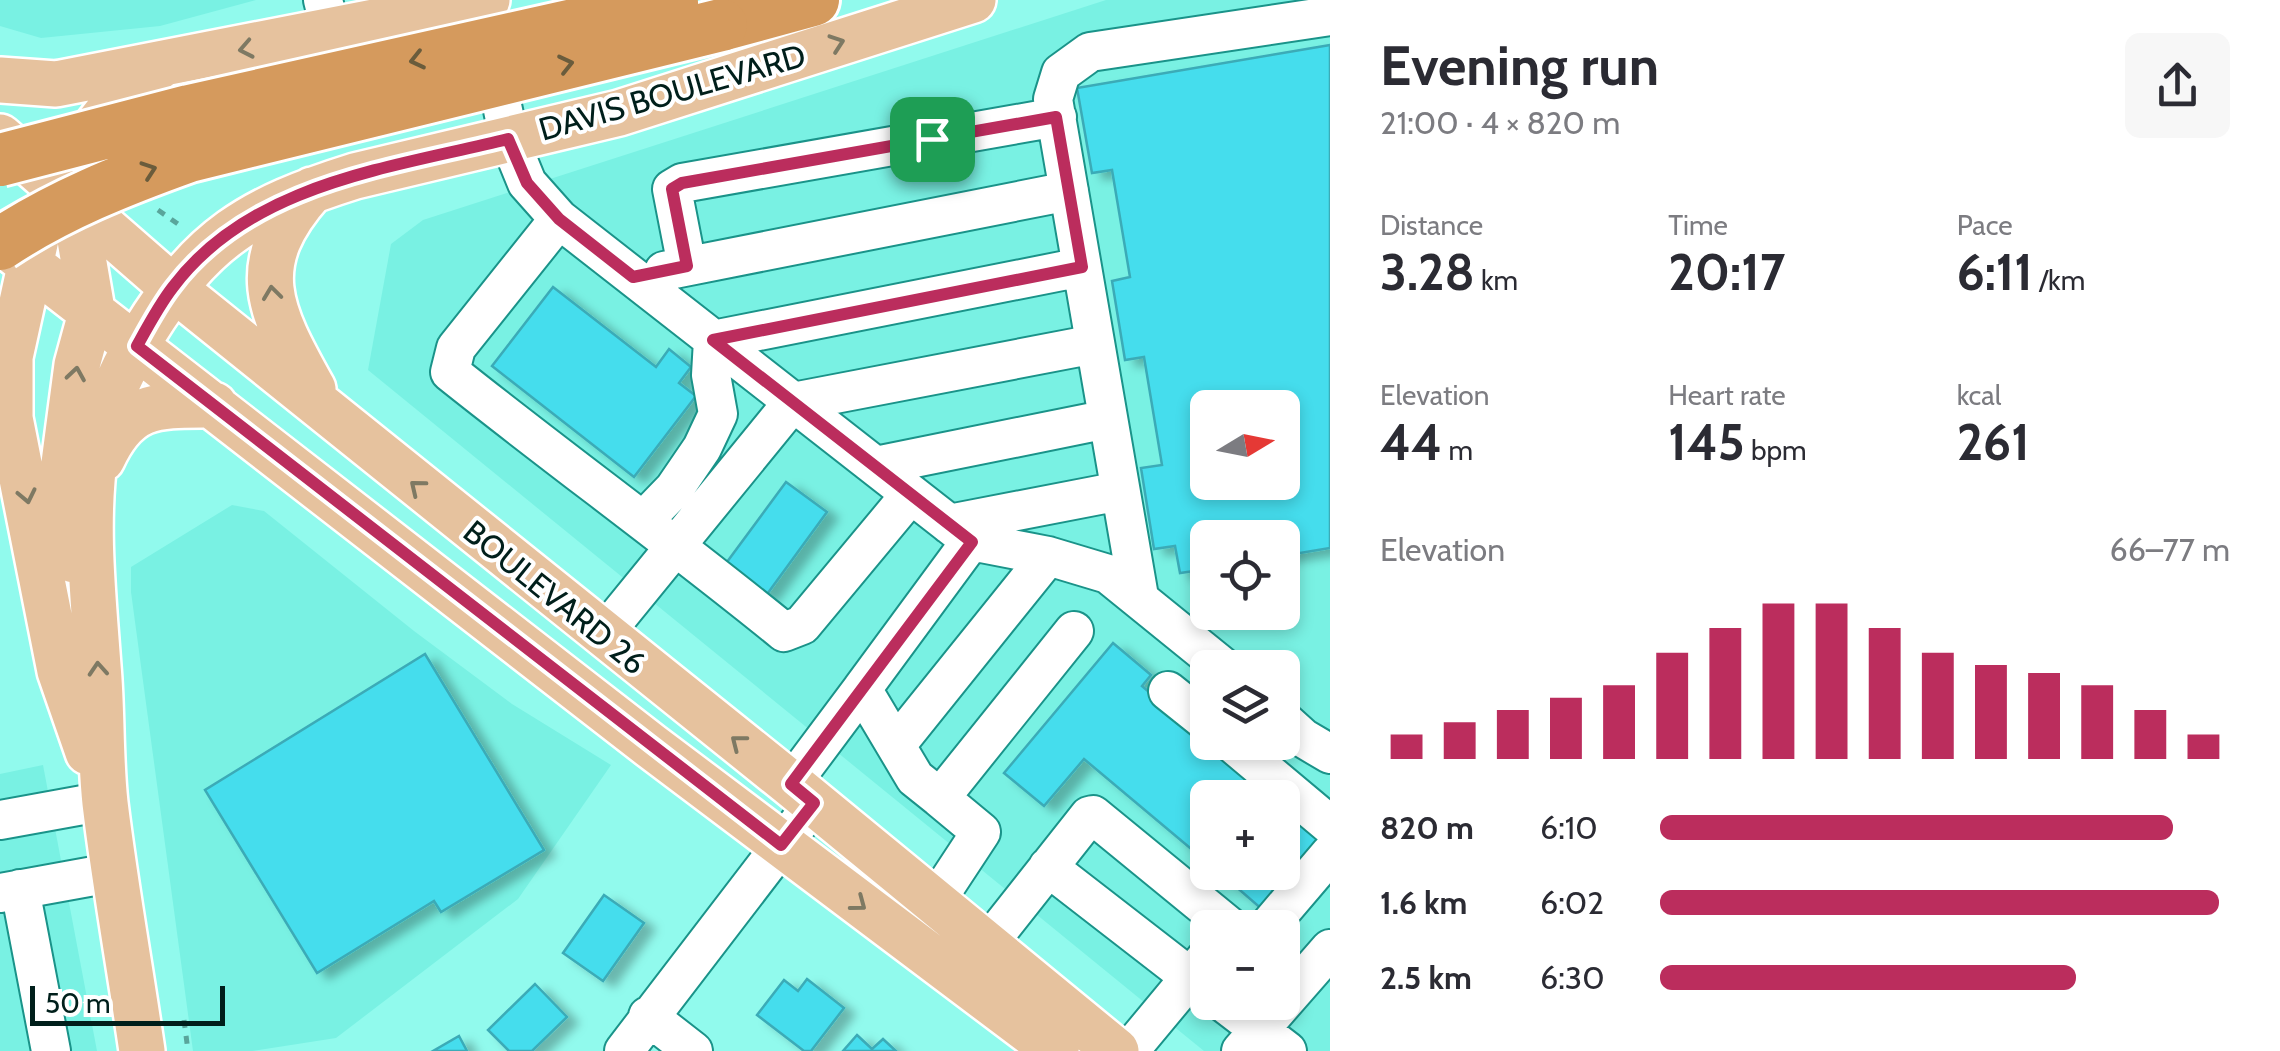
<!DOCTYPE html>
<html lang="en">
<head>
<meta charset="utf-8">
<style>
	:root { --surface:#fff; --page:#f7f7f7; --text:#2b2b33; --muted:#7c7c81; --accent:#bb2d5d }
	body { margin:0; font-family:Cabin,sans-serif; background:var(--page); color:var(--text); height:100vh; display:flex; flex-direction:column; font-size:38px; white-space:nowrap }
	* { box-sizing:border-box; margin:0 }
	p { font-size:32px; color:var(--muted) }
	.icon { flex:none; width:55px; height:55px; fill:none; stroke:currentColor; stroke-width:2; stroke-linecap:round; stroke-linejoin:round }
	.map { position:relative; flex:1; overflow:hidden }
	.panel { display:flex; flex-direction:column; background:var(--surface); width:950px }
	.panel>* { flex:none }
	.needle { width:65px; rotate:80deg }
	.buttons { position:absolute; left:1190px; top:390px; display:grid; gap:20px }
	.buttons a { display:grid; place-items:center; width:110px; height:110px; border-radius:15px; background:var(--surface); box-shadow:0 5px 15px #0003; font-size:50px }
	.scale { position:absolute; left:30px; bottom:25px; width:195px; box-sizing:border-box; padding-left:10px; border:5px solid #001f1b; border-top:0; font-size:28px; line-height:35px; white-space:nowrap; color:#001f1b; -webkit-text-stroke:8px #fff; paint-order:stroke }
	.pin { position:absolute; display:grid; place-items:center; width:85px; height:85px; color:#fff; margin:-42px; border-radius:20px; box-shadow:0 5px 15px #0006 }
	.round { display:grid; place-items:center; flex:none; width:105px; height:105px; border-radius:15px; background:var(--page) }
	.summary { display:flex; align-items:center; justify-content:space-between; height:170px; padding:0 50px }
	h1 { font-size:55px; font-weight:700; line-height:75px }
	.figures { display:grid; grid-template-columns:repeat(3,1fr); gap:15px; height:170px; padding:10px 50px }
	.figures div { display:grid; align-content:center }
	.figures b { font-size:50px; font-weight:700 }
	.figures small { font-size:28px; font-weight:400 }
	.figures p { font-size:28px }
	.chart { height:280px; padding:20px 50px }
	.chart p { display:flex; justify-content:space-between }
	.chart svg { width:100%; height:180px; margin-top:10px; stroke:var(--accent); stroke-width:6 }
	ul { padding:0 50px; list-style:none; font-size:32px }
	li { display:grid; grid-template-columns:160px 120px 1fr; align-items:center; height:75px }
	li i { height:25px; border-radius:12px; background:var(--accent) }
	main { display:flex; flex:1; min-height:0 }
	.map>svg:first-child { display:block }
	.built { fill:#79f1e3; fill-rule:evenodd }
	.building { fill:#45dded; stroke:#3babb7; stroke-width:2.5; fill-rule:evenodd; filter:url(#shadow) }
	.lines { fill:none; stroke-linecap:round; stroke-linejoin:round }
	.minor-casing { stroke:#1a9389; stroke-width:42 }
	.major-casing { stroke:#fff; stroke-width:50 }
	.highway-casing { stroke:#fff; stroke-width:58 }
	.path { stroke:#59a59b; stroke-width:5; stroke-dasharray:8 8; stroke-linecap:butt }
	.minor { stroke:#fff; stroke-width:38 }
	.major { stroke:#e6c29e; stroke-width:45 }
	.highway { stroke:#d59a5d; stroke-width:52 }
	.highway-bridge-casing { stroke:#fff; stroke-width:58; stroke-linecap:butt }
	.highway-bridge { stroke:#d59a5d; stroke-width:52 }
	.oneway { stroke:#7e7963 }
	.oneway2 { stroke:#6a5c3c }
	.route-casing { stroke:#fff; stroke-width:20 }
	.route { stroke:#bb2d5d; stroke-width:12 }
	.labels { text-anchor:middle; dominant-baseline:central; stroke-width:8; stroke-linejoin:round; paint-order:stroke }
	.street-label { font-size:32px; fill:#001f1b; stroke:#fff }
</style>
</head>
<body>
<main>
<div class="map">
<svg width="1330" height="1051" viewBox="0 0 1330 1051">
	<defs>
		<filter id="shadow"><feDropShadow dx="11" dy="6" stdDeviation="5" flood-color="#0004"/></filter>
	</defs>
	<rect width="100%" height="100%" fill="#91faed"/>
	<path class="built" d="M0,0h256l-96,26 -119,12 -41,-12z
		M1106,0h224v1051h-126l-836,-681 23,-126 32,-24zM1208,408h74v74h-74zM1208,538h74v74h-74zM1208,668h74v74h-74zM1208,798h74v74h-74zM1208,928h74v74h-74z
		M232,505l32,6 150,120 98,73 99,61 -93,134 -182,139 -84,13h-59l-62,-459v-25z
		M43,765l54,286h-97v-277z"/>
	<path class="building" d="M1330,45v503l-48,8v-18h-74v31l-28,4 -5,-27 -21,3 -13,-81 21,-3 -18,-108 -19,3 -13,-79 18,-4 -18,-107 -20,3 -15,-85zM1208,408h74v74h-74z
		M553,287l103,80 13,-18 22,18 -12,16 17,13 -62,81 -142,-111z
		M786,482l41,30 -62,85 -41,-31z
		M1113,643l38,32 -9,11 132,112h-66v65l-124,-104 -40,47 -40,-33z
		M425,654l119,196 -103,62 -7,-11 -117,72 -112,-183z
		M1282,805l42,35 -60,71 -45,-39h63z
		M604,895l40,28 -41,58 -40,-28z
		M807,979l37,29 -33,43h-7l-47,-36 27,-35 14,11z
		M535,984l32,33 -35,34h-23l-21,-21z
		M857,1035l15,14 11,-10 13,12h-53z
		M459,1036l8,15h-34z"/>
	<g class="lines">
		<g class="minor-casing">
			<path id="minor" d="M323,0l8,32
				M492,57l17,82 18,44 32,36 412,322
				M559,219l-103,129 -6,24c110,88 225,171 334,260l18,-7 109,-131
				M687,266l-15,-77 10,-6 375,-66
				M664,271l405,-80
				M875,466l233,-47
				M644,520l30,-31 28,-41 16,-34 -7,-39 2,-35 369,-73
				M949,524l171,-33
				M1139,597l-86,-498 8,-26 29,-21 240,-36
				M603,635l190,-233 302,-58
				M862,689l109,-148 77,15 60,18 116,94
				M1168,691l40,32
				M1282,719l21,19 27,16
				M1231,742l99,83
				M896,745l152,-189
				M791,784l71,-95 53,89 25,20
				M0,820l105,-19
				M1048,867l160,124
				M20,889l31,162
				M0,893l116,-21
				M935,902l46,-70 -41,-34 134,-167
				M1267,928l63,-74
				M987,945l102,-129 4,-1 138,113
				M1223,1002l64,49
				M648,1016l45,35
				M624,1051l190,-248
				M1129,1051l79,-95
				M1241,1051l89,-102"/>
		</g>
		<g class="major-casing">
			<path id="major" d="M0,80l56,4 431,-84
				M0,137l172,150 619,497 325,267
				M78,150l36,-46 47,-39
				M312,190c-67,75 -43,120 1,199
				M60,195l18,33 14,82 -15,55 -16,121 1,28 12,46
				M36,239l-26,118v61l50,253 28,81
				M0,241l651,505 405,305
				M102,459c26,-57 55,-54 112,-54
				M142,1051c-12,-83 -27,-165 -37,-248 -5,-46 -3,-92 -7,-137 -5,-70 -13,-143 -3,-212 7,-43 26,-83 48,-120 59,-96 107,-125 212,-158l264,-63 354,-113"/>
		</g>
		<g class="highway-casing">
			<path id="highway" d="M721,25l92,-25"/>
		</g>
		<path class="path" d="M158,210l20,14
			M184,1020l4,31"/>
		<use href="#minor" class="minor"/>
		<use href="#major" class="major"/>
		<use href="#highway" class="highway"/>
		<g class="highway-bridge-casing">
			<path id="highway-bridge" d="M0,160l189,-49 483,-108
				M0,244c59,-39 122,-64 189,-88l532,-131"/>
		</g>
		<use href="#highway-bridge" class="highway-bridge"/>
	</g>
	<defs><path id="oneway-chevron" d="M-2-3.5L2.5 0L-2 3.5" fill="none" stroke-width="1.6" stroke-linecap="round" stroke-linejoin="round" transform="scale(2.5)"/></defs>
	<g class="oneway">
		<use href="#oneway-chevron" transform="translate(837 43) rotate(-19)"/>
		<use href="#oneway-chevron" transform="translate(246 49) rotate(169)"/>
		<use href="#oneway-chevron" transform="translate(272 293) rotate(-97)"/>
		<use href="#oneway-chevron" transform="translate(76 374) rotate(-81)"/>
		<use href="#oneway-chevron" transform="translate(417 487) rotate(-141)"/>
		<use href="#oneway-chevron" transform="translate(27 496) rotate(78)"/>
		<use href="#oneway-chevron" transform="translate(98 669) rotate(-94)"/>
		<use href="#oneway-chevron" transform="translate(738 742) rotate(-142)"/>
		<use href="#oneway-chevron" transform="translate(859 904) rotate(37)"/>
	</g>
	<g class="oneway2">
		<use href="#oneway-chevron" transform="translate(417 60) rotate(167)"/>
		<use href="#oneway-chevron" transform="translate(566 64) rotate(-13)"/>
		<use href="#oneway-chevron" transform="translate(149 170) rotate(-19)"/>
	</g>
	<g class="lines">
		<g class="route-casing">
			<path id="route" d="M1056,117l26,150 -369,73 259,202 -181,242 23,19 -33,42 -644,-499c11,-20 22,-41 36,-59 78,-104 218,-119 335,-148l19,44 32,36 74,58 54,-11 -15,-77 10,-6z"/>
		</g>
		<use href="#route" class="route"/>
	</g>
	<g class="labels">
		<g class="street-label">
			<text transform="translate(672 92) rotate(-16)">DAVIS BOULEVARD</text>
			<text transform="translate(555 597) rotate(39)">BOULEVARD 26</text>
		</g>
	</g>
</svg>
<div class="buttons">
<a><svg class="needle" viewBox="-14 -14 28 28"><path d="M0-13l5 13h-10z" fill="#e53935"/><path d="M0 13l5-13h-10z" fill="#7c7c81"/></svg></a>
<a><svg class="icon" aria-label="locate" viewBox="0 0 24 24"><circle cx="12" cy="12" r="6"/><path d="M12 2v4M12 18v4M2 12h4M18 12h4"/></svg></a>
<a><svg class="icon" aria-label="layers" viewBox="0 0 24 24"><path d="M12 4l9 5-9 5-9-5zM3 14l9 5 9-5"/></svg></a>
<a>+</a>
<a>−</a>
</div>
<div class="scale">50 m</div>
<div class="pin" style="left:932px;top:139px;background:#1e9e55"><svg class="icon" aria-label="arrive" viewBox="0 0 24 24"><path d="M6 21V4h12l-3 4 3 4H6"/></svg></div>
</div>
<section class="panel">
<div class="summary"><div><h1>Evening run</h1><p>21:00 · 4 × 820 m</p></div><a class="round"><svg class="icon" aria-label="share" viewBox="0 0 24 24"><path d="M12 15V3M7 8l5-5 5 5M5 13v7h14v-7"/></svg></a></div>
<div class="figures">
<div><p>Distance</p><b>3.28<small> km</small></b></div>
<div><p>Time</p><b>20:17</b></div>
<div><p>Pace</p><b>6:11<small> /km</small></b></div>
</div>
<div class="figures">
<div><p>Elevation</p><b>44<small> m</small></b></div>
<div><p>Heart rate</p><b>145<small> bpm</small></b></div>
<div><p>kcal</p><b>261</b></div>
</div>
<div class="chart"><p><span>Elevation</span>66–77 m</p>
<svg viewBox="0 0 160 44" preserveAspectRatio="none"><path d="M5 44V38M15 44V35M25 44V32M35 44V29M45 44V26M55 44V18M65 44V12M75 44V6M85 44V6M95 44V12M105 44V18M115 44V21M125 44V23M135 44V26M145 44V32M155 44V38"/></svg>
</div>
<ul>
<li><b>820 m</b>6:10<i style="width:90%"></i></li>
<li><b>1.6 km</b>6:02<i style="width:98%"></i></li>
<li><b>2.5 km</b>6:30<i style="width:73%"></i></li>
</ul>
</section>
</main>
</body>
</html>
